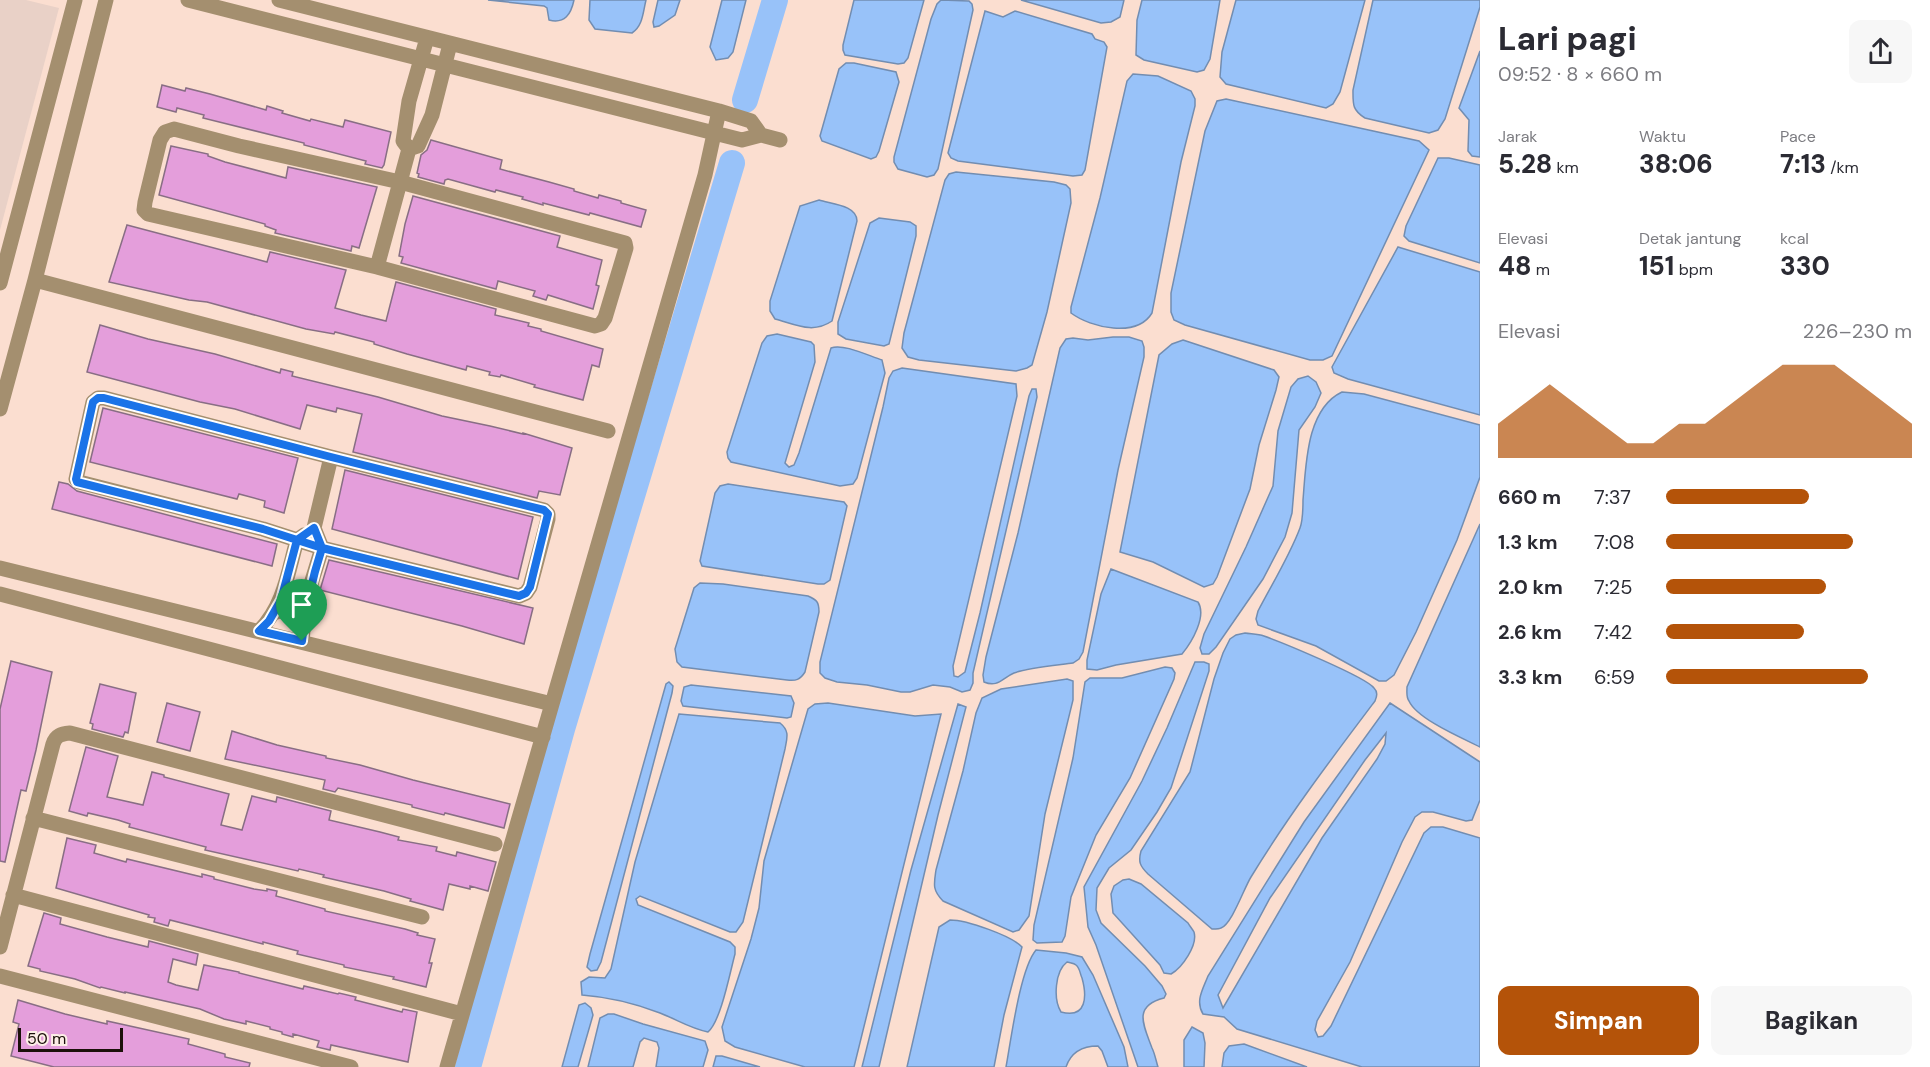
<!DOCTYPE html>
<html lang="id">
<head>
<meta charset="utf-8">
<style>
	:root { --surface:#fff; --page:#f7f7f7; --text:#2b2b33; --muted:#7c7c81; --accent:#b45309 }
	body { margin:0; font-family:"DM Sans",sans-serif; background:var(--page); color:var(--text); height:100vh; display:flex; flex-direction:column; font-size:22px; white-space:nowrap }
	* { box-sizing:border-box; margin:0 }
	p { font-size:20px; color:var(--muted) }
	.icon { flex:none; width:33px; height:33px; fill:none; stroke:currentColor; stroke-width:2; stroke-linecap:round; stroke-linejoin:round }
	.map { position:relative; flex:1; overflow:hidden }
	.side { display:flex; flex-direction:column; background:var(--surface); width:450px }
	.side>* { flex:none }
	.scale { position:absolute; left:18px; bottom:15px; width:105px; box-sizing:border-box; padding-left:6px; border:3px solid #1b100a; border-top:0; font-size:16px; line-height:21px; white-space:nowrap; color:#1b100a; -webkit-text-stroke:4px #fdeee7; paint-order:stroke }
	.pin { position:absolute; display:grid; place-items:center; width:51px; height:51px; color:#fff; margin:-62px -26px; border-radius:50% 50% 50% 0; rotate:-45deg; box-shadow:0 0 6px #0007 }
	.pin .icon { rotate:45deg }
	.round { display:grid; place-items:center; flex:none; width:63px; height:63px; border-radius:12px; background:var(--page) }
	.summary { display:flex; align-items:center; justify-content:space-between; height:102px; padding:0 18px }
	h1 { font-size:33px; font-weight:800; line-height:45px }
	.stats { display:grid; grid-template-columns:repeat(3,1fr); gap:9px; height:102px; padding:6px 18px }
	.stats div { display:grid; align-content:center }
	.stats b { font-size:26px; font-weight:800 }
	.stats small { font-size:16px; font-weight:400 }
	.stats p { font-size:16px }
	.chart { height:168px; padding:12px 18px }
	.chart p { display:flex; justify-content:space-between }
	.chart svg { width:100%; height:108px; margin-top:6px; fill:var(--accent); opacity:.7 }
	.action { display:flex; gap:12px; margin-top:auto; padding:12px 18px }
	.action a { flex:1; height:69px; border-radius:12px; background:var(--accent); color:#fff; font-size:24px; font-weight:800; line-height:69px; text-align:center }
	.action a+a { background:var(--page); color:var(--text) }
	ul { padding:0 18px; list-style:none; font-size:20px }
	li { display:grid; grid-template-columns:96px 72px 1fr; align-items:center; height:45px }
	li i { height:15px; border-radius:8px; background:var(--accent) }
	main { display:flex; flex:1; min-height:0 }
	.map>svg:first-child { display:block }
	.education { fill:#e9d1c7 }
	.water { fill:#98c2f9; stroke:#728db1; stroke-width:1.5; fill-rule:evenodd }
	.lines { fill:none; stroke-linecap:round; stroke-linejoin:round }
	.river { stroke:#98c2f9; stroke-width:26 }
	.building { fill:#e49edb; stroke:#886e84; stroke-width:1.5 }
	.minor { stroke:#a48f6f; stroke-width:15 }
	.route-casing { stroke:#fff; stroke-width:12 }
	.route { stroke:#1a73e8; stroke-width:8 }
</style>
</head>
<body>
<main>
<div class="map">
<svg width="1480" height="1067" viewBox="0 0 1480 1067">
	<rect width="100%" height="100%" fill="#fbded0"/>
	<path class="education" d="M0,0h26l33,8 -59,222z"/>
	<path class="water" d="M488,0h86c-3,14 -9,24 -25,20l-2,-12 -3,-2z
		M590,0h56c-3,12 -3,26 -14,33l-37,-4 -6,-9z
		M658,0h22l-5,15 -16,11 -5,1 -1,-5z
		M722,0h24l-13,52 -5,6 -12,2 -6,-13z
		M854,0h70l-16,58 -4,5 -6,1 -53,-9 -2,-5v-5z
		M941,0l28,1 3,3 1,6 -35,159 -4,6 -7,2 -29,-8 -4,-7v-5l37,-138 6,-15z
		M1021,0h103l-4,17 -9,5 -10,1z
		M1142,0h78l-10,59 -6,11 -7,2 -53,-12 -8,-5 1,-35z
		M1236,0h129l-25,92 -7,12 -7,4 -100,-24 -6,-7 2,-25z
		M1373,0h107v7l-35,112 -7,11 -9,3 -64,-15c-13,-8 -12,-14 -12,-28z
		M985,11l18,6 12,-6 77,23 3,5 9,3 3,5 -22,123 -3,5 -9,1 -115,-15 -7,-3 -3,-5z
		M1480,51v106l-8,-1 -4,-5 1,-31 -10,-12z
		M846,63h8l42,9 3,10 -20,69 -3,6 -5,2 -49,-18 -2,-5 19,-67z
		M1133,74l25,2 33,15 4,8v7l-14,56 -29,151c-15,25 -61,15 -81,0v-6l29,-109 27,-117z
		M1226,99l193,42 10,9 -97,206 -9,4h-13l-125,-35 -11,-5 -3,-8v-19l34,-162 12,-30z
		M1438,158h11l31,7v98l-71,-22 -5,-5 2,-10z
		M956,172l98,10 12,3 4,4 1,14 -24,109 -15,53 -5,3 -11,3 -97,-11 -11,-3 -6,-9 2,-15 41,-153 4,-6z
		M819,200c12,4 38,5 38,21l-25,100c-19,13 -35,4 -57,-2l-5,-8v-10l30,-95z
		M879,218l31,4 6,4v10l-27,108 -5,2 -38,-7 -8,-5v-12l32,-99z
		M1398,247l82,25v143l-132,-36 -14,-6 -2,-6z
		M777,334l34,8 3,3 1,17 -30,101 4,4 5,-2 5,-12 32,-105c12,-5 38,8 51,12l3,13 -28,105 -4,6 -13,2 -109,-24 -3,-4 -1,-6 35,-109 5,-7z
		M1113,337h16l13,4 2,6v10l-26,113 -35,182 -4,7 -6,4c-14,2 -47,5 -59,10 -12,5 -16,15 -30,9l-1,-7 3,-18 32,-124 42,-185 6,-9 7,-1 15,2z
		M1183,340l91,30 5,7 -3,13 -17,55 -9,44 -33,88 -4,7 -9,3 -51,-25 -33,-10 39,-197 13,-11z
		M902,368l114,16 1,12 -64,270 1,10 4,1 7,-5 15,-59 49,-217 3,-7h4l1,8 -64,276v10l-3,7 -8,2 -12,-5 -17,-2 -23,7h-9l-34,-7 -30,-3 -12,-4 -5,-5v-11l63,-255 6,-29 4,-7z
		M1308,376l8,6 5,11 -6,14 -16,23 -7,83 -7,24 -22,42 -47,68 -7,7h-7l-2,-6 4,-14 42,-87 27,-61 5,-55 13,-44 7,-8z
		M1342,392l22,2 116,31v52l-23,63 -41,92 -22,43 -8,6h-7l-63,-35 -58,-21 -2,-6 2,-8c14,-27 31,-54 42,-83 3,-8 3,-19 3,-28 3,-34 3,-91 39,-108z
		M728,484l116,18 3,4 -17,74 -6,4h-6l-116,-18 -2,-5 15,-68 5,-7z
		M1480,524v223c-18,-9 -63,-28 -71,-46 -3,-4 -2,-9 -2,-14z
		M1111,569l87,33c9,14 -6,40 -16,52l-66,11 -19,5 -10,-1v-9l14,-66z
		M700,583l23,1 85,12c9,4 11,6 11,16l-14,60c-5,8 -9,9 -18,8l-105,-13 -5,-5 -2,-13 19,-61z
		M1245,633c6,1 13,1 19,3 17,6 102,41 110,52 4,4 3,8 1,13 -43,57 -87,115 -124,176 -7,11 -19,47 -30,51 -1,1 -7,1 -9,1l-64,-55c-8,-8 -10,-12 -7,-23l49,-79 24,-93 9,-26 7,-14 6,-4z
		M1195,662h9l5,2v7l-38,117 -14,24 -26,38 -22,18 -12,20 -1,22 5,13 44,43 17,20 4,8 -2,4c-32,8 -20,28 -12,50 3,6 4,13 6,19h-20l-42,-122 -8,-18 -4,-40 58,-106 25,-53z
		M1165,667l7,1 3,5 -1,6 -44,99 -34,57 -25,62 -6,39 -3,6 -25,1 -4,-3 1,-15 39,-167 12,-76 5,-4h32z
		M1067,679l6,2v19l-28,114 -16,102 -10,14 -6,2 -70,-31c-11,-11 -9,-17 -7,-31l27,-99 13,-58 6,-15 19,-9z
		M669,682l4,4 -1,7 -71,269 -4,8 -6,1 -4,-4 3,-13 76,-270z
		M691,685l100,11 3,7 -3,14 -4,1 -104,-12 -2,-5 3,-14z
		M828,703l87,13 26,-2 -87,353h-49l-70,-20 -10,-6 -3,-14 29,-88 8,-31 5,-47 44,-152 7,-5z
		M1390,703l90,59v38l-8,20 -6,1 -33,-9h-11l-7,5 -13,25 -52,120 -33,59 -2,9 3,7 5,-1 8,-10 93,-193 7,-6h12l37,11v229h-118l-125,-38 -13,-12 -21,-3c-8,-13 0,-25 5,-38l96,-154zM1386,733l-1,11 -8,15 -55,79 -99,170 -5,-13 52,-97 95,-138z
		M958,704l8,3 -28,108 -59,252h-17l49,-197z
		M679,714l101,9c10,8 7,15 5,26l-42,173 -7,10h-6l-90,-36 -4,3 2,6 92,37 5,5v7c-5,18 -14,67 -27,78 -19,-4 -30,-12 -48,-19 -26,-10 -51,-16 -78,-18l-1,-13 8,-5 16,1 6,-9 24,-107z
		M1129,879l12,5 47,39c1,2 5,7 6,9 4,13 -12,36 -23,42l-7,-1 -4,-8 -47,-52 -2,-19 3,-8 9,-6z
		M950,920c17,0 62,16 72,27l-18,68 -10,52h-87l32,-140z
		M1036,950l30,3 16,4 11,18 31,72 4,20h-20l-6,-16 -4,-5c-15,0 -27,6 -32,21h-60c5,-27 14,-98 30,-117zM1067,962c3,1 7,1 9,3 4,3 4,9 6,13 5,18 5,41 -21,34 -8,-13 -6,-41 6,-50z
		M585,1003l6,5 2,7 -15,52h-16l17,-62z
		M608,1014h6l29,10 62,17 3,9 -5,17h-47l3,-19 -2,-6 -13,-4 -4,4 -7,25h-45l12,-49z
		M1192,1027l11,6 2,10 -1,24h-20v-27z
		M1244,1044l63,23h-85l2,-14 5,-7z
		M716,1056h6l38,11h-47z"/>
	<g class="lines">
		<path class="river" d="M745,100l30,-100
			M468,1067l94,-338 170,-566"/>
	</g>
	<path class="building" d="M162,85l23,6 1,-3 24,6 56,16 1,-4 16,5 -1,2 28,8 1,-2 32,8 2,-7 46,12 -7,33 -2,3 -17,-4 1,-3 -62,-16v-2l-101,-25 1,-3 -27,-7 -1,4 -19,-5z
		M431,140l71,20 -2,9 49,13 25,7v2l24,7 1,-3 22,6v2l25,7 -5,17 -51,-14 -1,2 -46,-12v2l-21,-6 1,-2 -27,-7 -1,2 -47,-13 -3,1 -1,4 -26,-7 1,-3 -2,-1 4,-18 6,-5z
		M171,146l37,8v2l17,6 61,16 2,-11 89,20 -18,61 -7,-2 -1,5 -76,-18 1,-3 -11,-4v-2l-106,-29z
		M413,196l147,40 -3,11 45,13 -6,25 3,1 -6,23 -45,-14 -2,5 -13,-4 2,-5 -37,-10 -2,8 -95,-26 2,-6 -4,-1 6,-32z
		M127,225l140,37 3,-10 76,18 -11,38 26,7 25,6 10,-39 100,27 -1,6 34,8 -1,3 13,3v2l62,18 -4,18 -7,-2 -9,35 -49,-13 1,-2 -34,-10 -1,2 -11,-2 1,-3 -23,-6 -1,4 -59,-16 -33,-10v-2l-39,-10 -1,2 -28,-5 -99,-27 -18,-2 -80,-18z
		M100,325l48,14 67,15 65,19 1,-4 12,3 -1,4 86,21 64,19 48,10 33,8v-1l49,15 -12,47 -21,-4 -2,7 -184,-46 9,-38 -25,-6 -1,4 -29,-7 -7,24 -65,-20 -35,-7 -113,-30z
		M103,408l195,50 -14,55 -20,-6 1,-6 -26,-7 -2,5 -147,-37z
		M345,470l188,47 -15,62 -186,-50z
		M59,482l9,2 9,7 200,53 -5,22 -220,-57z
		M329,560l204,48 -9,36 -62,-18 -142,-36z
		M11,661l41,11 -16,78 -10,41 -5,-1 -16,72 -5,-1v-152z
		M100,684l36,9 -8,40 -3,-1 -2,5 -31,-8 1,-5 -3,-1z
		M167,703l33,9 -10,39 -33,-9z
		M232,731l45,14 49,11v2l34,7 53,15 97,24 -6,24 -59,-15 -1,2 -32,-8v-2l-74,-17 -3,4 -12,-3 2,-9 -100,-21z
		M86,747l32,9 -11,41 36,8 9,-33 12,3v2l65,17 -8,31 21,5 10,-34 24,6 1,-5 54,14 -2,9 51,12 19,5 -1,3 39,7 -1,4 20,5 1,-4 39,10 -8,29 -18,-5v3l-21,-5 -6,26 -33,-9 1,-2 -27,-8 -61,-14 1,-2 -25,-6 -1,2 -93,-21 1,-3 -77,-20 1,-3 -12,-4 -30,-7 -1,3 -18,-5z
		M67,838l29,7 -2,8 32,9 1,-3 75,18v-3l12,3v2l40,10 13,2v-2l10,2 -1,5 49,13v2l80,18 13,4 -1,2 18,4 -6,24h3l-6,24 -33,-8 1,-2 -50,-10v-2l-47,-11 1,-3 -35,-9v2l-93,-24 -2,6 -14,-4 1,-4 -7,-1 1,-2 -93,-27z
		M44,913l17,5 -1,6 47,13 41,10 1,-6 49,13 -2,11 -23,-6 -5,23 8,3 22,5 6,-25 35,7v1l64,16 1,-3 34,8 1,-1 17,4 -1,3 47,12 1,-3 14,3 -9,50 -77,-17 -1,5 -13,-3 2,-6 -26,-7v3l-11,-3v-2l-12,-3v-2l-24,-6v3l-22,-5 -24,-10 -75,-17v1l-24,-6 -1,1 -25,-9 -35,-8v-2l-12,-3z
		M18,1000l47,14 42,10v-3l82,18 -1,5 37,10v3l25,6 -1,4h-195l-43,-11 8,-32 -6,-2z"/>
	<g class="lines">
		<path class="minor" d="M188,0l554,140 19,-5 19,5
			M279,0l440,111 32,10 10,14
			M174,129l65,17 161,36 225,61 1,5 -21,70 -4,6 -6,2 -218,-59 -229,-53 -4,-4 1,-8 15,-62 5,-8z
			M409,149l-6,-8 6,-40 18,-63
			M377,267l32,-118 9,-3 14,-31 18,-71
			M35,280l573,151
			M0,283l75,-283
			M98,398h6l227,59 213,53 4,4v5l-18,68 -4,6 -7,3 -197,-48 -59,-19 -184,-47 -3,-3 17,-77z
			M0,409l35,-129 71,-280
			M0,568l552,136
			M0,594l543,143
			M274,613c11,-5 21,-1 30,7
			M259,631c25,-25 29,-59 38,-91l7,-5
			M302,641l2,-21 7,-36 11,-36 -8,-20 17,-71
			M33,818l389,99
			M13,895l449,119
			M0,947l53,-203c3,-9 8,-10 17,-11l425,111
			M0,976l351,91
			M447,1067l258,-892 14,-64"/>
	</g>
	<g class="lines">
		<g class="route-casing">
			<path id="route" d="M302,641c3,-32 10,-62 20,-93l-59,-19 -186,-47 -1,-3 17,-77 5,-4h6l227,59 213,53 4,4 -18,73 -4,6 -7,3 -197,-48 -8,-20 -17,12 -16,60 -12,21 -10,10 43,10"/>
		</g>
		<use href="#route" class="route"/>
	</g>
</svg>
<div class="scale">50 m</div>
<div class="pin" style="left:302px;top:641px;background:#1e9e55"><svg class="icon" aria-label="arrive" viewBox="0 0 24 24"><path d="M6 21V4h12l-3 4 3 4H6"/></svg></div>
</div>
<section class="side">
<div class="summary"><div><h1>Lari pagi</h1><p>09:52 · 8 × 660 m</p></div><a class="round"><svg class="icon" aria-label="share" viewBox="0 0 24 24"><path d="M12 15V3M7 8l5-5 5 5M5 13v7h14v-7"/></svg></a></div>
<div class="stats">
<div><p>Jarak</p><b>5.28<small> km</small></b></div>
<div><p>Waktu</p><b>38:06</b></div>
<div><p>Pace</p><b>7:13<small> /km</small></b></div>
</div>
<div class="stats">
<div><p>Elevasi</p><b>48<small> m</small></b></div>
<div><p>Detak jantung</p><b>151<small> bpm</small></b></div>
<div><p>kcal</p><b>330</b></div>
</div>
<div class="chart"><p><span>Elevasi</span>226–230 m</p>
<svg viewBox="0 0 160 44" preserveAspectRatio="none"><path d="M0 44V30L10 22L20 14L30 22L40 30L50 38L60 38L70 30L80 30L90 22L100 14L110 6L120 6L130 6L140 14L150 22L160 30V44z"/></svg>
</div>
<ul>
<li><b>660 m</b>7:37<i style="width:58%"></i></li>
<li><b>1.3 km</b>7:08<i style="width:76%"></i></li>
<li><b>2.0 km</b>7:25<i style="width:65%"></i></li>
<li><b>2.6 km</b>7:42<i style="width:56%"></i></li>
<li><b>3.3 km</b>6:59<i style="width:82%"></i></li>
</ul>
<div class="action"><a>Simpan</a><a>Bagikan</a></div>
</section>
</main>
</body>
</html>
